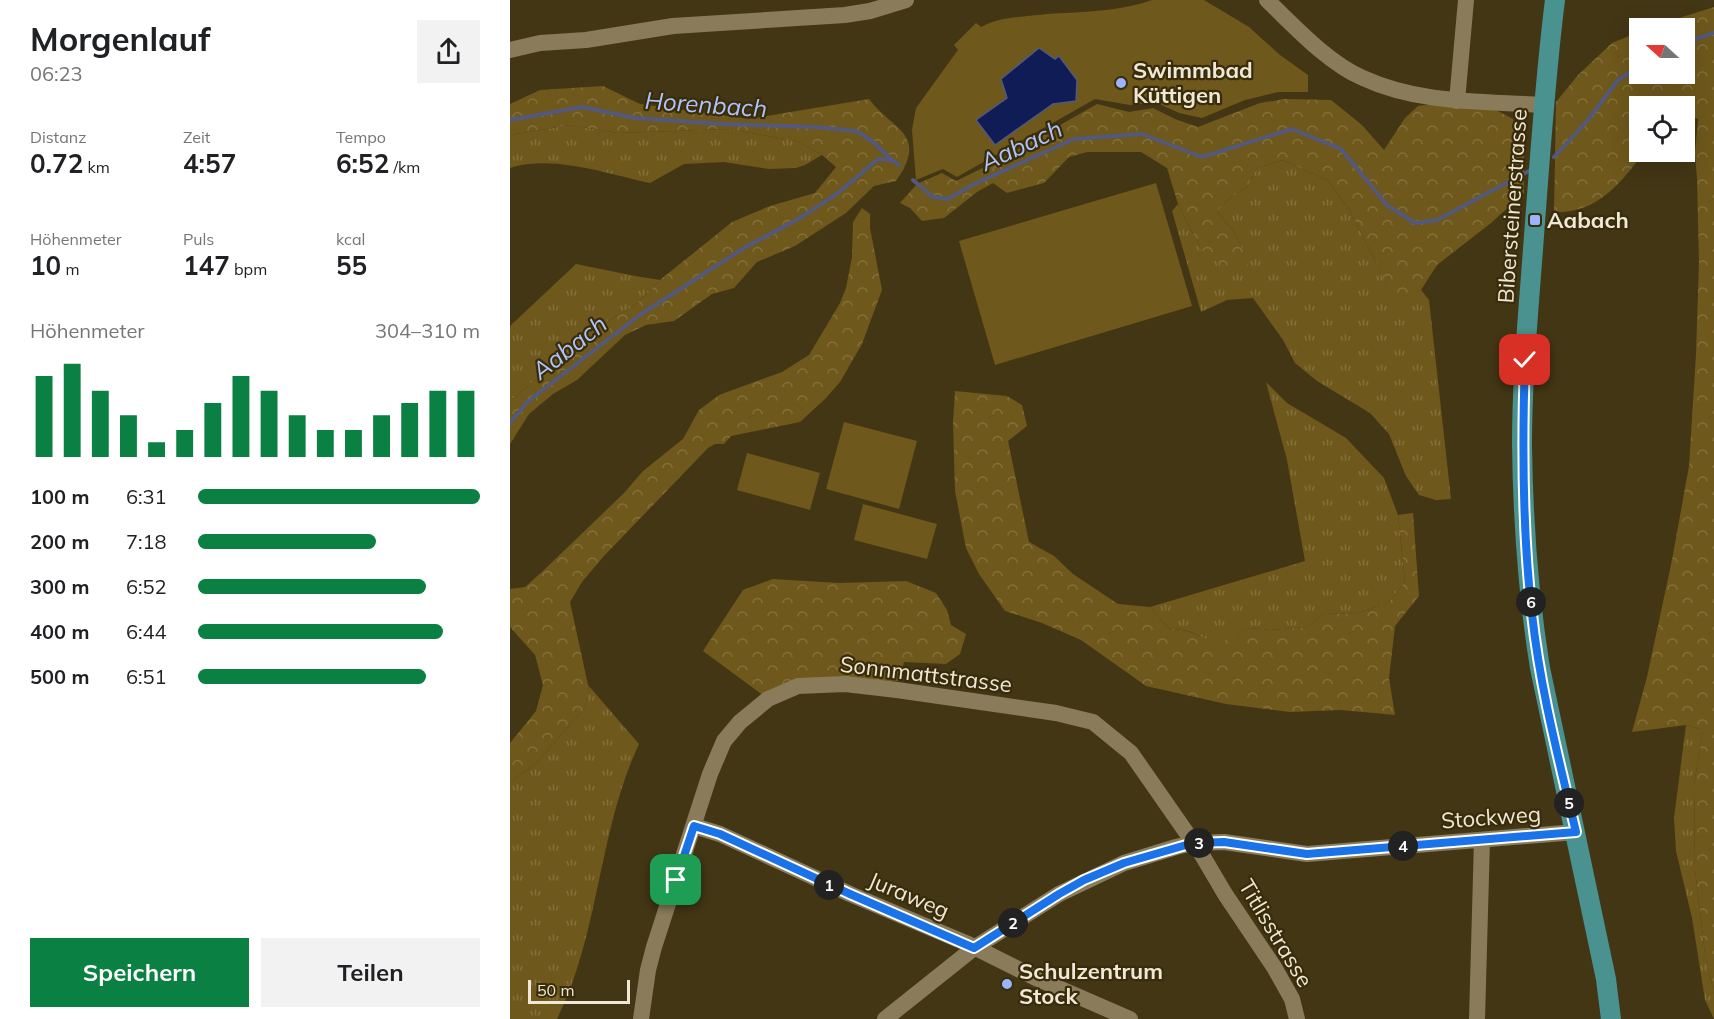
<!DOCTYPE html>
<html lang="de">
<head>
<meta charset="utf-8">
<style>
	:root { --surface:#fff; --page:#f2f2f2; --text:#202124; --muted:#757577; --accent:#0b8043 }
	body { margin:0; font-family:Mulish,sans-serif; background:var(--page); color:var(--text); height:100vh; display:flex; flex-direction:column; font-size:22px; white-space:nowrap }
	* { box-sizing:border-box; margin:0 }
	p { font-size:20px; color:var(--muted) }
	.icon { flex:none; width:33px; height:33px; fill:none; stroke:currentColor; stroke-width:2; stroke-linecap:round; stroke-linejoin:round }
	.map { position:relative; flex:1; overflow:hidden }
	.details { display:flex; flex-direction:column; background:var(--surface); width:510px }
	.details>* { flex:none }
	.needle { width:39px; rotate:291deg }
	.buttons { position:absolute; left:1119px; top:18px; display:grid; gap:12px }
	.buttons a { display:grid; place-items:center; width:66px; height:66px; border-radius:0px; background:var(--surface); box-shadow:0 6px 24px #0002; font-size:30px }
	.scale { position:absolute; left:18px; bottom:15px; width:102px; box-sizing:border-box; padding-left:6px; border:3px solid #efe8d6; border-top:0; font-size:16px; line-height:21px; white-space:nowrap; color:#efe8d6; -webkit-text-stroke:4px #382c0a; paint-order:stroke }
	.pin { position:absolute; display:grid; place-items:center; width:51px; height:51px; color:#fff; margin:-26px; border-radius:12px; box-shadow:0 3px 9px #0006 }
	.km { position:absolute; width:30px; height:30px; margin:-15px; border-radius:50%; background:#222; color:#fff; font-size:16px; line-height:30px; text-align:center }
	.round { display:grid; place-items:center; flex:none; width:63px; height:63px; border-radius:0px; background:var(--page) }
	.headline { display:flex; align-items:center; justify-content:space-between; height:102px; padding:0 30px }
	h1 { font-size:33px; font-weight:700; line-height:45px }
	.stats { display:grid; grid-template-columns:repeat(3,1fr); gap:9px; height:102px; padding:6px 30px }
	.stats div { display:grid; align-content:center }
	.stats b { font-size:26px; font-weight:700 }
	.stats small { font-size:16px; font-weight:400 }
	.stats p { font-size:16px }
	.chart { height:168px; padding:12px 30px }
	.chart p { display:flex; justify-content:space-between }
	.chart svg { width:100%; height:108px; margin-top:6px; stroke:var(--accent); stroke-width:6 }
	.cta { display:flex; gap:12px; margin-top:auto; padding:12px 30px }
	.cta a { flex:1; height:69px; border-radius:0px; background:var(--accent); color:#fff; font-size:24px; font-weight:700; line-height:69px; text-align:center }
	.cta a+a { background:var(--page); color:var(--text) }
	ul { padding:0 30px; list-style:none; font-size:20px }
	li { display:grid; grid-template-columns:96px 72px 1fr; align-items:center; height:45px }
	li i { height:15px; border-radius:8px; background:var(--accent) }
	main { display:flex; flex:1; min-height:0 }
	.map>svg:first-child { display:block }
	.grass { fill:url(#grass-tufts) }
	.forest { fill:url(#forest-crowns) }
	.garden { fill:#6e581b }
	.water { fill:#101c56; stroke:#53597c; stroke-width:1.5 }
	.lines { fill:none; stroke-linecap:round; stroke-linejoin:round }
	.stream { stroke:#53597c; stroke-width:4 }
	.minor { stroke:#8a7c5a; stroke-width:16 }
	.major { stroke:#49928f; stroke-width:20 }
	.route-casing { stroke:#fff; stroke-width:12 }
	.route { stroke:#1a73e8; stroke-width:8 }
	.poi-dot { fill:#9ab5fd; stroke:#382c0a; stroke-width:2 }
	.labels { text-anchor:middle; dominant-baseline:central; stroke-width:4.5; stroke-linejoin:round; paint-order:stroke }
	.poi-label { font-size:22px; font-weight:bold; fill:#efe8d6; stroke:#382c0a; text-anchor:start }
	.street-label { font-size:22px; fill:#efe8d6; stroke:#382c0a }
	.water-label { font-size:24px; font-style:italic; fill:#afc4fc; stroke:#382c0a }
</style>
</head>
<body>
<main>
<section class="details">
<div class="headline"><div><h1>Morgenlauf</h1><p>06:23</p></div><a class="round"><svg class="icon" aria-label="share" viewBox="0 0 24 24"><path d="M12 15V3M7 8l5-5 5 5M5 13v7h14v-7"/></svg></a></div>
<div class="stats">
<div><p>Distanz</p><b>0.72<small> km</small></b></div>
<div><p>Zeit</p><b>4:57</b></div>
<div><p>Tempo</p><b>6:52<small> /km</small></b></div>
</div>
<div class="stats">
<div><p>Höhenmeter</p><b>10<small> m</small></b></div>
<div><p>Puls</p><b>147<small> bpm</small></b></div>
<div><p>kcal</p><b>55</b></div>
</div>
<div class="chart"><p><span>Höhenmeter</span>304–310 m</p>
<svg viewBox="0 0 160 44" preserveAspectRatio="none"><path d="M5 44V11M15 44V6M25 44V17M35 44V27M45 44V38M55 44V33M65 44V22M75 44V11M85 44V17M95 44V27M105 44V33M115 44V33M125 44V27M135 44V22M145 44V17M155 44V17"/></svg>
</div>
<ul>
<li><b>100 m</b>6:31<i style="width:100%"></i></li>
<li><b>200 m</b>7:18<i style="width:63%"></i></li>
<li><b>300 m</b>6:52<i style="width:81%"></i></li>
<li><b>400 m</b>6:44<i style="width:87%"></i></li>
<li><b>500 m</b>6:51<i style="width:81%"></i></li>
</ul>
<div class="cta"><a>Speichern</a><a>Teilen</a></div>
</section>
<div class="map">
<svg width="1204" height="1019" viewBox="0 0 1204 1019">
	<defs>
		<pattern id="grass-tufts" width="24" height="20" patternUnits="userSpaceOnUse" patternTransform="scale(1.5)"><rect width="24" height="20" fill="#6e581b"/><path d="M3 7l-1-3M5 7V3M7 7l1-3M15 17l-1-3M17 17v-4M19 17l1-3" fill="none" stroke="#83703b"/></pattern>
		<pattern id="forest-crowns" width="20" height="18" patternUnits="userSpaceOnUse" patternTransform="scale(1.5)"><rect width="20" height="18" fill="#6e581b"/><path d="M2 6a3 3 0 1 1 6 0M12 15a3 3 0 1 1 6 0" fill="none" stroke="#83703b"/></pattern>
	</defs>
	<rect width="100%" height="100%" fill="#433615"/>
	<path class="grass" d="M60,125l48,8 110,-4 69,12 25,14 -17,10 -9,3 -27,1 -45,-7 -40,2 -34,19c-42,-9 -98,-29 -140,-15v-33z
		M773,160l44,20 22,29 28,55 15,35 29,-9 8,10 22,199 -15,1 -17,-5 -13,-19 -17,-42 -19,-21 -53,-32 -22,-18 -12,-23 -30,-42 -26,2 -26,12 -29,-101 6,-7 23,45 48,21 -12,-34 -20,-25 14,-14 16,-10 10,-19z
		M66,264l59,12 25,4 -25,25 -39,23 -86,73v-75z
		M756,382l21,21 59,35 38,40 14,37 7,67 -17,21 -33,11 -31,-1 -17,14 -38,3 -19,-2 -32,17 -29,-14 -21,-3 -18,-21 155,-46 -18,-101z
		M78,685l51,59c-41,87 -39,188 -82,275h-47v-237l26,-19 48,-54 5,-17z
		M1176,725l17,5 -9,55 1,85 10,84 9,40v25l-9,-19 -13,-82 -16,-67 -2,-33z"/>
	<path class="forest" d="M1204,7v987l-9,-40 -10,-84 -1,-85 9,-55 -17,-5 -54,7 15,-55 25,-117 17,-94 7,-112 3,-92 -2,-84 -2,-25 3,-34 -13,-5 -1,-8h-44v46h4c-23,31 -47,62 -90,60l2,-110 22,-27 34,-32 27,-11 1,42h44v-46h-37z
		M93,86l37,18 109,15 120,-20c24,32 60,34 27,82l-22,5 -28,27 -51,33 -38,16 -23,26 -22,6 -38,27 -28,4 -21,10 -48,45 -24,14 -24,20 -19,30v-43l86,-73 39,-23 25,-25 72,-58 38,-16 45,-13 21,-26 -14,-12 -25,-14 -69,-12 -110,4 -48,-8 -60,10v-31l30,-14z
		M775,99l46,1 31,25 22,25 21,-32 13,-12 39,-5 24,1 32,17 11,33v41l-33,30 -54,42 -16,25 -29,10 -15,-36 -28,-55 -22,-29 -44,-20 -26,8 -10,19 -16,10 -14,14 20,25 13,34 -18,2 -31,-23 -23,-45 -11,-36 -26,-16h-54l-18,5 -25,26 -37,10 -14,-10 -16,9 -33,26 -22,3 -12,-13 -10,-5 17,-19 25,-11 14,8 43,-21 98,-56 32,8 24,-4 22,11 23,8 62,-24z
		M352,208l8,6v14l12,62 -20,54 -22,38 -15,17 -25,23 -69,14 -7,8h-9l-7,4 -105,109 -21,25 -12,20 18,83 1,7 -5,17 -48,54 -26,19v-39l26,-32 7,-26 -8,-30 -25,-28v-38l15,-2 19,-17 80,-77 19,-22 40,-32 16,-29 20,-15 63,-23 27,-17 31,-52 6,-15 6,-31 1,-35z
		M445,391l52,5 15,9 5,21 -19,15 21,101 25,14 19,18 45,30 32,3 18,21 20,3 30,13 32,-16 19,2 38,-3 17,-14 31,1 33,-11 17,-21 -7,-67 15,-2 6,83 -24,30 -6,52 6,37 -54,-5 -51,2 -64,-8 -80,-18 -65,-46 -39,-17 -37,-12 -26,-37 -13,-26 -11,-57 -2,-69z
		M263,579l66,4 67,-2 30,12 11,17 4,15 15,9 -6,20 -14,10 -42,-2 -5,19 -54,3 -77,15 -65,-48 40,-61z"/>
	<path class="garden" d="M642,0h52l45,27 31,28 28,20v17h-30l-33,8 -43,18 -23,-5 -24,-11 -25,3 -35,-6 -138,78 -14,-8 -27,11 -4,-50 4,-22 42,-58 -4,-5 22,-22 5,4c15,-8 29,-9 46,-11 41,-5 85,-2 125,-16z
		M646,183l36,123 -197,59 -36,-124z
		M334,422l73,19 -18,68 -73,-20z
		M237,453l73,20 -10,37 -73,-20z
		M353,504l74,20 -10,35 -73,-19z"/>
	<path class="water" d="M529,48l16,11 4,-3 18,24 -1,21 -23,3 -58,41 -19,-25 31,-22 -6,-19z"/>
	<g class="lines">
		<path class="stream" d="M1174,43l30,-10
			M0,120l72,-13 53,11 88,6 93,3 40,4 16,10 20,19
			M1044,157l34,-37 29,-39 23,-16
			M403,180l20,17 15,2 26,-15 100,-45 68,-5 60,23 90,-28 49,20 46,56 28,18 22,-3 92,-49
			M0,423l17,-21 114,-88 103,-66 56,-30 38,-25 40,-34 14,1 7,5"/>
		<path class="minor" d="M757,0c27,26 61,63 96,78 56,26 119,23 180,27
			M0,50l30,-7 46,-3 87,-14 172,-11 25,-4 36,-11
			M947,101l9,-101
			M184,826l26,8 130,60 116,49 72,36 92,40
			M131,1019l7,-49 6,-23 56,-173 14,-33 16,-19 28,-23 30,-13 47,-2 52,6 159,23 37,9 38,31 71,102 23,39 49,73 18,32 5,20
			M375,1019l89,-71 85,-54 65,-31 52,-16 17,-4 31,-1 83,12 269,-22
			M967,1019l5,-179"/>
		<path class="major" d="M1045,0c-10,79 -15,157 -21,236 -5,69 -12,139 -12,209 1,75 6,149 18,223l66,311 5,40"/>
	</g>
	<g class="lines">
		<g class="route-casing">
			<path id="route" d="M166,880l18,-54 26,8 130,60 124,54 85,-54 25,-14 40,-17 69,-20 31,-1 83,12 269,-22c-17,-72 -36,-144 -44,-218 -10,-85 -10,-169 -7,-254"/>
		</g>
		<use href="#route" class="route"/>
	</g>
	<g class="poi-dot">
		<circle cx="611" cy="83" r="6"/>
		<rect x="1019" y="214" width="12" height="12" rx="3"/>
		<circle cx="497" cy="984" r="6"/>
	</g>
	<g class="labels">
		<g class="poi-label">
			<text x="623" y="70">Swimmbad<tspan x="623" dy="25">Küttigen</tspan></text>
			<text x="1037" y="220">Aabach</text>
			<text x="509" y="971">Schulzentrum<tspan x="509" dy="25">Stock</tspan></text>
		</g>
		<g class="street-label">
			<text transform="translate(1002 206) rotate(-86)">Bibersteinerstrasse</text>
			<text transform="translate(416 674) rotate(7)">Sonnmattstrasse</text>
			<text transform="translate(981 817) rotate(-4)">Stockweg</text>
			<text transform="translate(399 895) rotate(23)">Juraweg</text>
			<text transform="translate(766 933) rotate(59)">Titlisstrasse</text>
		</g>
		<g class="water-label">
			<text transform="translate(196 104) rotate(4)">Horenbach</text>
			<text transform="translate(511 145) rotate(-25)">Aabach</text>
			<text transform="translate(59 347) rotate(-38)">Aabach</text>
		</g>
	</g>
</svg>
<div class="buttons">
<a><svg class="needle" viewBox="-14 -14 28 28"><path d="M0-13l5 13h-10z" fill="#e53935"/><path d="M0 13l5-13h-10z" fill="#757577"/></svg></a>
<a><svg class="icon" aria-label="locate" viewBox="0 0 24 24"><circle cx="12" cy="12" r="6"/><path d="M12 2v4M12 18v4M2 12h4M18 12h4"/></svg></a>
</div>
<div class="scale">50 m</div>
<div class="pin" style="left:166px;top:880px;background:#1e9e55"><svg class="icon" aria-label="arrive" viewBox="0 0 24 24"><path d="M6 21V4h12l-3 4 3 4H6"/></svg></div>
<div class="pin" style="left:1015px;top:360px;background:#d93025"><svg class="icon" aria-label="check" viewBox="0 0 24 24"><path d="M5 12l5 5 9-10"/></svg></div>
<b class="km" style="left:319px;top:885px">1</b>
<b class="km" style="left:503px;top:923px">2</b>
<b class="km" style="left:689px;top:843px">3</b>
<b class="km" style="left:893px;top:846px">4</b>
<b class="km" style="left:1059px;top:803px">5</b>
<b class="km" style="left:1021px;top:602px">6</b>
</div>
</main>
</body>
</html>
